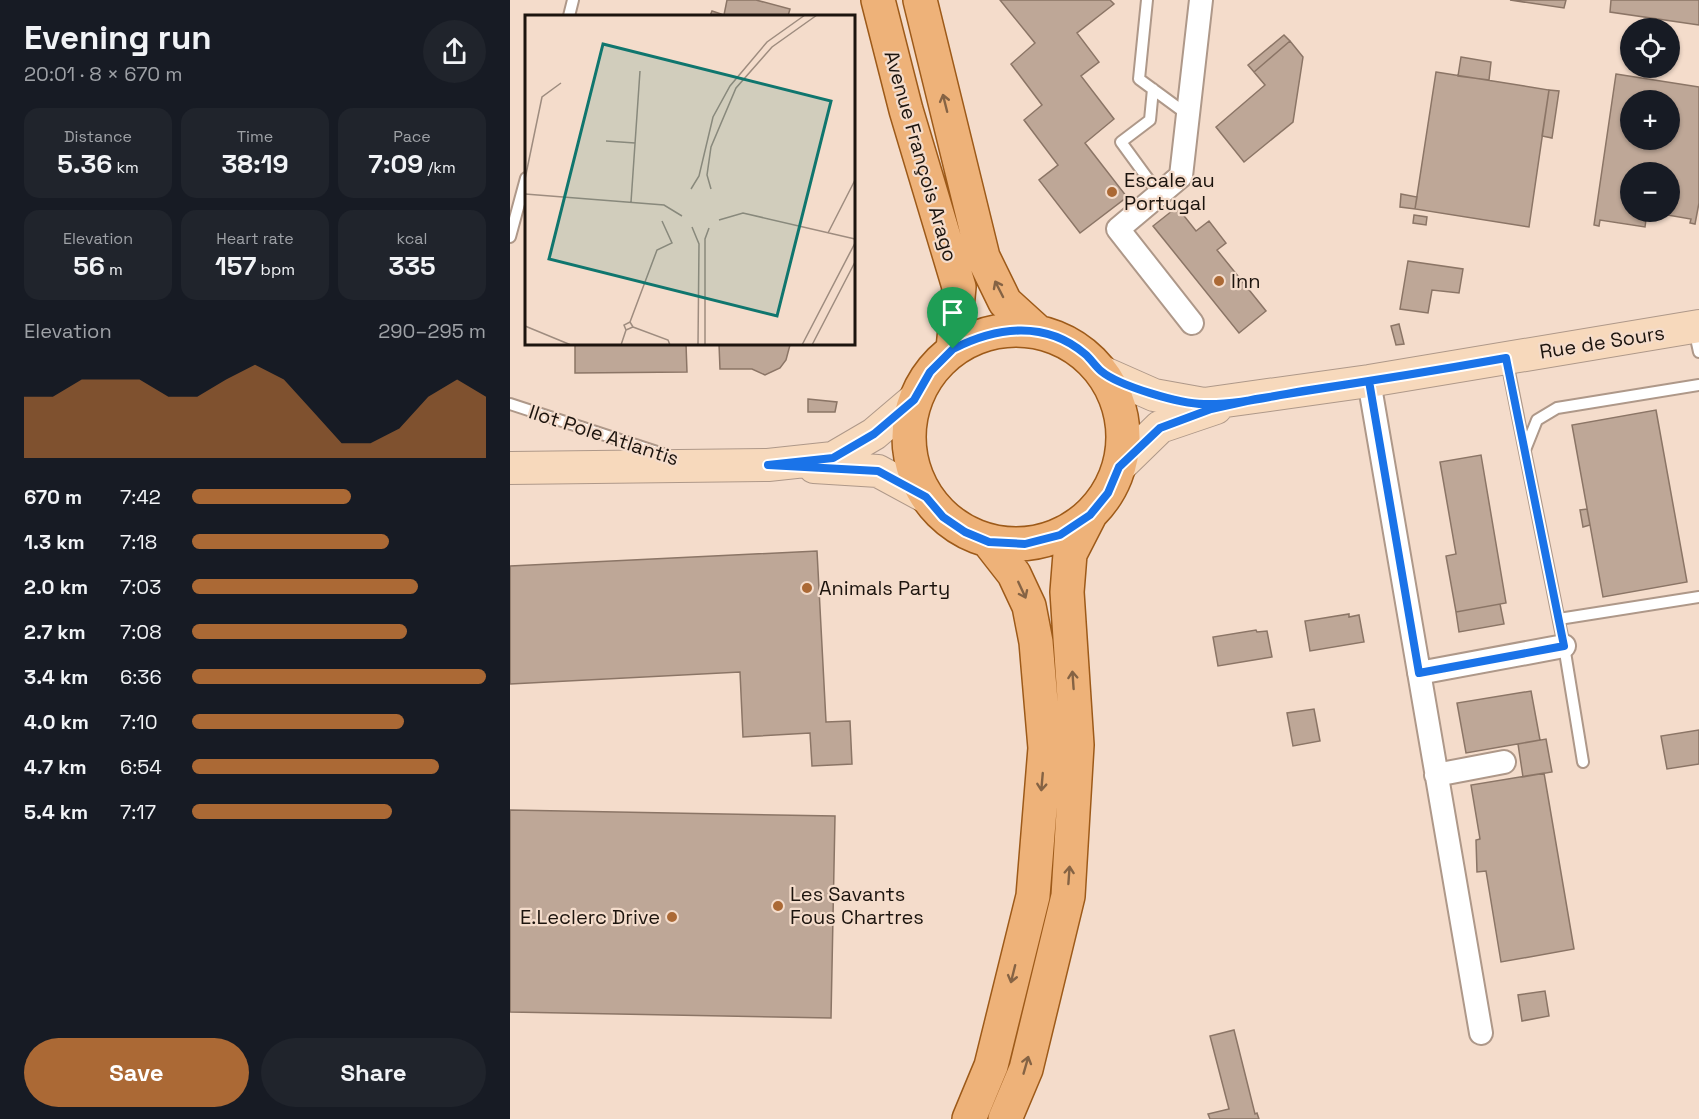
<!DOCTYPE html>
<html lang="en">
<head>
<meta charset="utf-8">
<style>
	:root { --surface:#171b24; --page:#20242c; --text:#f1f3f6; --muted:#9ea1a6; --accent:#ab6935 }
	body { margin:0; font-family:"Space Grotesk",sans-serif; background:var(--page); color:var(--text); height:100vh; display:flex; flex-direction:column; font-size:22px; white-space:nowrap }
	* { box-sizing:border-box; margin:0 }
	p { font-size:20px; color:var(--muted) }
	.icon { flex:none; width:33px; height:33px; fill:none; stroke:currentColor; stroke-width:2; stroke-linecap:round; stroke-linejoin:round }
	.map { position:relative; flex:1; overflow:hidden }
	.sheet { display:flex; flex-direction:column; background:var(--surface); width:510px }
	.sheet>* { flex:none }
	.tools { position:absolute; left:1110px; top:18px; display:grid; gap:12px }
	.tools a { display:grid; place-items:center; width:60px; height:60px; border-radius:50%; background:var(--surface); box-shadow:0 2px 4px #0004; font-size:30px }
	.pin { position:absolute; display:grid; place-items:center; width:51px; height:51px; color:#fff; margin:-62px -26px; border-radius:50% 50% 50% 0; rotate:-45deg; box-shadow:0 0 6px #0007 }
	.pin .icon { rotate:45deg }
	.round { display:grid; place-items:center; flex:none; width:63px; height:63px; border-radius:32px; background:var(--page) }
	.headline { display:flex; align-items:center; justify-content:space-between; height:102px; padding:0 24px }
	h1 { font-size:33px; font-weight:600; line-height:45px }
	.metrics { display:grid; grid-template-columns:repeat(3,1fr); gap:9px; height:102px; padding:6px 24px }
	.metrics div { display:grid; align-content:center; border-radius:15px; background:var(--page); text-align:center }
	.metrics b { font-size:26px; font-weight:600 }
	.metrics small { font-size:16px; font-weight:400 }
	.metrics p { font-size:16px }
	.chart { height:168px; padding:12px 24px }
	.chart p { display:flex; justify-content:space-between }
	.chart svg { width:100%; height:108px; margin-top:6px; fill:var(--accent); opacity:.7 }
	.button { display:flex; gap:12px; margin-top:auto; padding:12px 24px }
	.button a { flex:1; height:69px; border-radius:36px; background:var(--accent); color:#fff; font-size:24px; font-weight:600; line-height:69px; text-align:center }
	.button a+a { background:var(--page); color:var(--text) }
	ul { padding:0 24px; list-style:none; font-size:20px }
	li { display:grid; grid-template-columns:96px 72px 1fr; align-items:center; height:45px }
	li i { height:15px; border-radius:8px; background:var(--accent) }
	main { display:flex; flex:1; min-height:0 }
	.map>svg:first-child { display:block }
	.building { fill:#bea797; stroke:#8b7566; stroke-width:1.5; fill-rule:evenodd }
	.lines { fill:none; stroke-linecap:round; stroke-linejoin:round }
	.lane-casing { stroke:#ae9889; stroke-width:14 }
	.street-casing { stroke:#ae9889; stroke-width:26 }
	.secondary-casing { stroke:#ae9889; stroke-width:34 }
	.primary-casing { stroke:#9d5a19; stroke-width:36 }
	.lane { stroke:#fff; stroke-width:10 }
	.street { stroke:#fff; stroke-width:22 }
	.secondary { stroke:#f7d9bc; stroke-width:32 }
	.primary { stroke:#eeb279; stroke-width:33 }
	.oneway { stroke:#856344 }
	.route-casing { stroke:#fff; stroke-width:12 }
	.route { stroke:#1a73e8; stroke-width:8 }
	.poi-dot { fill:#ab6935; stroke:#f4dccb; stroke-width:2 }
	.labels { text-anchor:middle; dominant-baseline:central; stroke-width:4.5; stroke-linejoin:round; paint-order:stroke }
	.street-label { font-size:20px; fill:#1c140e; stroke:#f4dccb }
	.poi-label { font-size:20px; fill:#1c140e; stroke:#f4dccb; text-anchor:start }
	.inset-road { fill:none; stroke:#9e8c7f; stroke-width:1.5 }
	.view { fill:#0f766e; fill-opacity:0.15; stroke:#0f766e; stroke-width:3 }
	.inset-edge { fill:none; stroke:#1c140e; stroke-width:3 }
</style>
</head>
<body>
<main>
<section class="sheet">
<div class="headline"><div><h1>Evening run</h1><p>20:01 · 8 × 670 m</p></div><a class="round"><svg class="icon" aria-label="share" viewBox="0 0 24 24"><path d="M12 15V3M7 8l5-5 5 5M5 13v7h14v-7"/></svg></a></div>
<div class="metrics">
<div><p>Distance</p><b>5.36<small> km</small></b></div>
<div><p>Time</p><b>38:19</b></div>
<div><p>Pace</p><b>7:09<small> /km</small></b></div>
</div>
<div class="metrics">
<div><p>Elevation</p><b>56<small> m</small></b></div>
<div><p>Heart rate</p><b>157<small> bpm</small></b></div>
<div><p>kcal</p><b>335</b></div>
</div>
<div class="chart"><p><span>Elevation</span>290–295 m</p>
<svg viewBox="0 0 160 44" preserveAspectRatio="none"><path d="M0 44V19L10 19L20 12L30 12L40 12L50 19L60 19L70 12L80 6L90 12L100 25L110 38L120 38L130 32L140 19L150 12L160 19V44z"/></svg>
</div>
<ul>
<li><b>670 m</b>7:42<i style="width:54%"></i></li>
<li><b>1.3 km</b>7:18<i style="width:67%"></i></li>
<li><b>2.0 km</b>7:03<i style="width:77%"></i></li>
<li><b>2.7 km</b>7:08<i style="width:73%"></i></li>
<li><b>3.4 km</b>6:36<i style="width:100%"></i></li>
<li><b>4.0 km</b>7:10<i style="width:72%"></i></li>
<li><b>4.7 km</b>6:54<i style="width:84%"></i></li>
<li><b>5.4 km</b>7:17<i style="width:68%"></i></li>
</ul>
<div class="button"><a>Save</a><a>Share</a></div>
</section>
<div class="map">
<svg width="1189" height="1119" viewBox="0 0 1189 1119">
	<rect width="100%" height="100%" fill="#f4dccb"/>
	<path class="building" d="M217,0h29l34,9 -2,7h-78l2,-5 12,4z
		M490,0h110l4,4 -37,29 22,29 -18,14 33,43 -29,24 42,54 -47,36 -41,-53 19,-15 -34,-45 18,-15 -31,-41 24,-21z
		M1000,0h56l-2,8z
		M1101,0h88v25l-89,-13z
		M774,35l6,6 -36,31 -6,-7z
		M780,41l13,16 -10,65 -49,40 -28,-35 49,-42 -11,-13z
		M951,57l30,5 -2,18 -31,-4z
		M926,72l113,18 -20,137 -114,-18z
		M1106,74l83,13v116l-4,21 -5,-1 1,-4 -41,-7h20v-40h-40v40h17l-2,15 -45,-7 -1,6 -5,-1zM1120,100h40v40h-40z
		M1039,90l10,1 -7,47 -10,-2z
		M891,194l16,3 -2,12 -15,-2z
		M667,207l19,24 13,-10 17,22 -9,7 49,61 -27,22 -86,-107z
		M904,215l13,2 -1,8 -13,-2z
		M898,261l55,8 -4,24 -27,-3 -4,23 -28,-4z
		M889,324l5,20 -8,1 -5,-19z
		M65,344h111l1,28 -112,1z
		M209,344h71v1l-4,15 -6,8 -15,7 -13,-6h-32z
		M298,399l29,3 -2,10h-27z
		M1146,410l31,172 -84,15 -31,-172z
		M971,455l25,148 -50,9 -10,-56 10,-2 -16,-92z
		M1077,509l3,16 -7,2 -3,-17z
		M307,551l9,171 24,-1 2,43 -40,2 -2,-33 -67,4 -3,-65 -230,12v-118z
		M990,604l4,20 -45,8 -3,-20z
		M839,614v3l10,-2 5,27 -54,9 -5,-30z
		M746,630l1,2 10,-1 5,26 -54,9 -5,-29z
		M1021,691l9,49 -74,13 -9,-50z
		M804,709l6,32 -27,5 -6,-33z
		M1189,730v34l-32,5 -6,-33z
		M1036,739l6,33 -29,5 -5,-33z
		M1034,773l30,176 -73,13 -15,-91 -9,1 -1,-32 4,-1 -9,-54z
		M0,810l325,6 -4,202 -321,-6z
		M1035,991l4,25 -27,5 -4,-26z
		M724,1030l21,84 2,-1 2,6h-49l-2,-5 21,-5 -19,-73z"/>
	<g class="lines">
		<g class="lane-casing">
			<path id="lane" d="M637,0l-8,79 49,36
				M59,16l4,-16
				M643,89l-3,31 -29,22 38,52
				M0,237l16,-59
				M1184,329l5,23
				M997,362l57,284 19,116
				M0,404l156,51
				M1015,450l12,-30 20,-12 142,-23
				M1049,619l140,-22"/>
		</g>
		<g class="street-casing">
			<path id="street" d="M682,323l-74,-94 63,-53 20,-176
				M859,381l112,652
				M909,673l145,-27
				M926,775l68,-13"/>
		</g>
		<g class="secondary-casing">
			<path id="secondary" d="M592,372l52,23 50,9 165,-23 330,-55
				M304,467l64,4 48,26
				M609,467l41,-40 56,-19
				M0,468l258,-3 65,-7 41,-24 40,-34"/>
		</g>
		<g class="primary-casing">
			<path id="primary" d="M368,0l28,110 53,177 -6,62
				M410,0l63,257 22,45 33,30
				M399 437a107 107 0 1 1 214 0a107 107 0 1 1-214 0Z
				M459,1119l22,-53 42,-170 12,-148 -9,-106 -7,-36 -15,-32 -25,-32
				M495,1119l21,-50 42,-173 9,-151 -10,-153 3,-38 20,-39"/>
		</g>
		<use href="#lane" class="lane"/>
		<use href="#street" class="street"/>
		<use href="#secondary" class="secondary"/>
		<use href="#primary" class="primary"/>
	</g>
	<defs><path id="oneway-shaft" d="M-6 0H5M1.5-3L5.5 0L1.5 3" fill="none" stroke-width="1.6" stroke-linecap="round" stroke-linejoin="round" transform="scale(1.5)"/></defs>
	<g class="oneway">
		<use href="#oneway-shaft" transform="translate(435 103) rotate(-104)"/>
		<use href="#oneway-shaft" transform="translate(489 289) rotate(-117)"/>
		<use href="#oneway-shaft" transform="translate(512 590) rotate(65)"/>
		<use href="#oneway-shaft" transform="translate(563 680) rotate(-94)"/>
		<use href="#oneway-shaft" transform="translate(532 782) rotate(95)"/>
		<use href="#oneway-shaft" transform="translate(559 875) rotate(-86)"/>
		<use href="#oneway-shaft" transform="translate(503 974) rotate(104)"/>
		<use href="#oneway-shaft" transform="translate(516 1065) rotate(-74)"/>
	</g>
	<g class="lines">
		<g class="route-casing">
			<path id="route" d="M443,349l-23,23 -16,28 -40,34 -41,24 -65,7 110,6 48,26 17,20 22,15 24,10 36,2 35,-9 30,-20 18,-22 11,-26 41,-39 51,-19 45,-10 113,-18 50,292 145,-27 -58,-288c-67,12 -135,23 -203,33 -31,5 -67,14 -99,13 -24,0 -85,-18 -103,-33 -6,-5 -10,-12 -16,-17 -40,-34 -89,-27 -132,-5"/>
		</g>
		<use href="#route" class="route"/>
	</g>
	<g class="poi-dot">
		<circle cx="602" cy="192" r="6"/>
		<circle cx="709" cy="281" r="6"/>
		<circle cx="297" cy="588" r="6"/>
		<circle cx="268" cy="906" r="6"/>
		<circle cx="162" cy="917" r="6"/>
	</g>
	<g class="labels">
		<g class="street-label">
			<text transform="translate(411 156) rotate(74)">Avenue François Arago</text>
			<text transform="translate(1092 342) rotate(-9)">Rue de Sours</text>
			<text transform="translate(94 435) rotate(18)">Ilot Pole Atlantis</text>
		</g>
		<g class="poi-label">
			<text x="614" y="180">Escale au<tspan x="614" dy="23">Portugal</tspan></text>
			<text x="721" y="281">Inn</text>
			<text x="309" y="588">Animals Party</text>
			<text x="280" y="894">Les Savants<tspan x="280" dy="23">Fous Chartres</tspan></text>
			<text x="150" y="917" text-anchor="end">E.Leclerc Drive</text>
		</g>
	</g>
	<g transform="translate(15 15)">
		<rect width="330" height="330" fill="#f4dccb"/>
		<path class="inset-road" d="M81,126l29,2M0,164l17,-82 19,-14M166,174l8,-13 14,-59 17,-31 37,-44 38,-27M186,174l-4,-14 4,-28 25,-59 36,-41 45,-32M0,179l139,11 18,11M106,187l9,-131M194,205l24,-7 112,26M167,212l7,17 -1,101M303,218l27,-53M105,307l27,-72 15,-7 -10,-22M0,311l46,19M108,312l35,13 2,5M96,330l5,-15 -2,-5 6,-3 3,5 -7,3M180,330v-106l4,-11M277,330l53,-102M287,330l43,-83"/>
		<path class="view" d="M78,29l228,57 -54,215 -228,-57z"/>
		<rect width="330" height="330" class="inset-edge"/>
	</g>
</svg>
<div class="tools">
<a><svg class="icon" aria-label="locate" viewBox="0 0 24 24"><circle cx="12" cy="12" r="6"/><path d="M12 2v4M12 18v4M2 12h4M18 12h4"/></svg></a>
<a>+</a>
<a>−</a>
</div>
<div class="pin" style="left:443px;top:349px;background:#1e9e55"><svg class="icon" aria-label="arrive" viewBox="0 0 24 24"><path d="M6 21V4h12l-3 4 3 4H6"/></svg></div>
</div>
</main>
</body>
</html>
